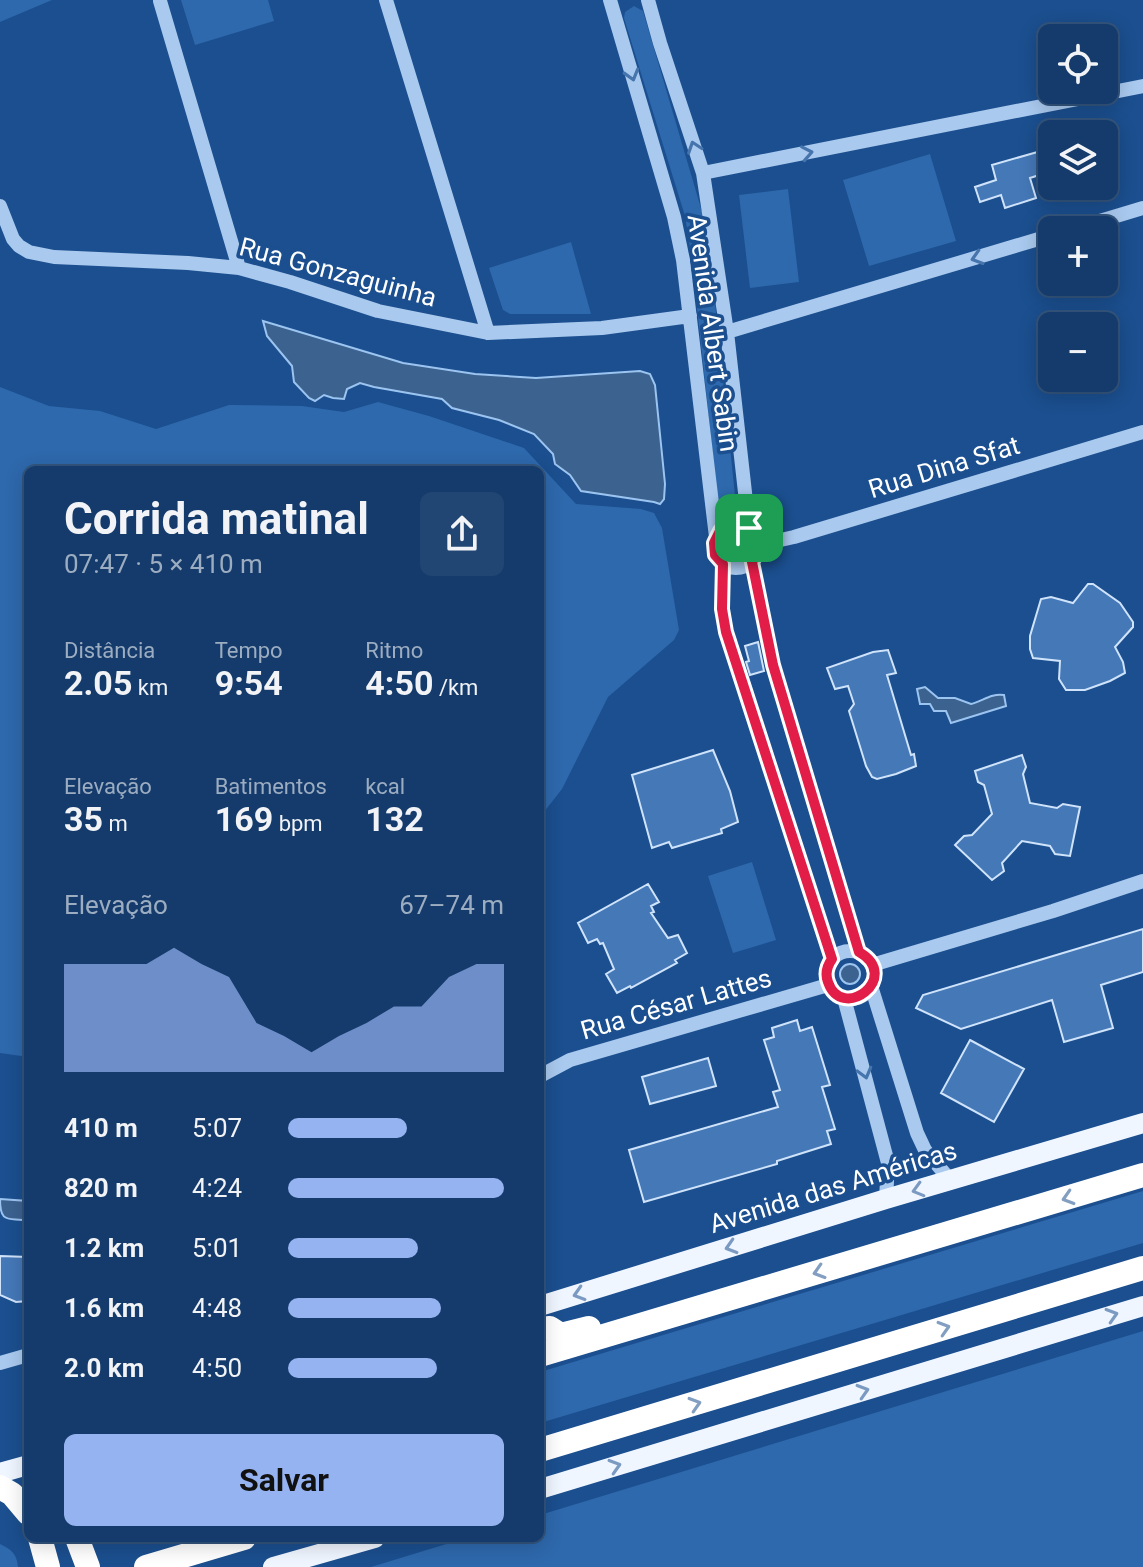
<!DOCTYPE html>
<html lang="pt">
<head>
<meta charset="utf-8">
<style>
	:root { --surface:#143b6b; --page:#214673; --text:#f1f3f6; --muted:#9dadc1; --line:#33557e; --accent:#95b2f1 }
	body { margin:0; font-family:Roboto,sans-serif; background:var(--page); color:var(--text); height:100vh; display:flex; flex-direction:column; font-size:30px; white-space:nowrap }
	* { box-sizing:border-box; margin:0 }
	p { font-size:26px; color:var(--muted) }
	.icon { flex:none; width:44px; height:44px; fill:none; stroke:currentColor; stroke-width:2; stroke-linecap:round; stroke-linejoin:round }
	.map { position:relative; flex:1; overflow:hidden }
	.side { position:absolute; left:24px; top:466px; width:520px; height:1076px; display:flex; flex-direction:column; background:var(--surface); border-radius:12px; box-shadow:0 4px 20px #0003,0 0 0 2px var(--line) }
	.side>* { flex:none }
	.tools { position:absolute; left:1038px; top:24px; display:grid; gap:16px }
	.tools a { display:grid; place-items:center; width:80px; height:80px; border-radius:12px; background:var(--surface); box-shadow:0 4px 20px #0003,0 0 0 2px var(--line); font-size:40px }
	.pin { position:absolute; display:grid; place-items:center; width:68px; height:68px; color:#fff; margin:-34px; border-radius:16px; box-shadow:0 4px 12px #0006 }
	.round { display:grid; place-items:center; flex:none; width:84px; height:84px; border-radius:12px; background:var(--page) }
	.summary { display:flex; align-items:center; justify-content:space-between; height:136px; padding:0 40px }
	h1 { font-size:44px; font-weight:700; line-height:60px }
	.stats { display:grid; grid-template-columns:repeat(3,1fr); gap:12px; height:136px; padding:8px 40px }
	.stats div { display:grid; align-content:center }
	.stats b { font-size:34px; font-weight:700 }
	.stats small { font-size:22px; font-weight:400 }
	.stats p { font-size:22px }
	.chart { height:224px; padding:16px 40px }
	.chart p { display:flex; justify-content:space-between }
	.chart svg { width:100%; height:144px; margin-top:8px; fill:var(--accent); opacity:.7 }
	.button { display:flex; gap:16px; margin-top:auto; padding:16px 40px }
	.button a { flex:1; height:92px; border-radius:12px; background:var(--accent); color:#111; font-size:32px; font-weight:700; line-height:92px; text-align:center }
	ul { padding:0 40px; list-style:none; font-size:26px }
	li { display:grid; grid-template-columns:128px 96px 1fr; align-items:center; height:60px }
	li i { height:20px; border-radius:10px; background:var(--accent) }
	.map>svg:first-child { display:block }
	.green { fill:#2e69ad }
	.water { fill:#3c6290; stroke:#9cc4f0; stroke-width:2 }
	.building { fill:#4478b7; stroke:#cfe3fa; stroke-width:2 }
	.lines { fill:none; stroke-linecap:round; stroke-linejoin:round }
	.minor { stroke:#a9c9ee; stroke-width:14 }
	.major { stroke:#f0f6ff; stroke-width:20 }
	.highway { stroke:#fff; stroke-width:24 }
	.oneway { stroke:#4674ac }
	.oneway2 { stroke:#7b9ac1 }
	.oneway3 { stroke:#829ec1 }
	.route-casing { stroke:#fff; stroke-width:16 }
	.route { stroke:#e11d48; stroke-width:10 }
	.labels { text-anchor:middle; dominant-baseline:central; stroke-width:7; stroke-linejoin:round; paint-order:stroke }
	.street-label { font-size:26px; fill:#fff; stroke:#1b4f8f }
</style>
</head>
<body>
<div class="map">
<svg width="1143" height="1567" viewBox="0 0 1143 1567">
	<rect width="100%" height="100%" fill="#1b4f8f"/>
	<path class="green" d="M0,0h52l-52,22z
		M181,0h87l6,21 -79,24z
		M634,6l9,5 62,211 6,42 25,241 -4,7 -4,2 -9,-4 -1,-7 -26,-243 -7,-44 -61,-198 1,-6z
		M930,154l26,87 -87,25 -26,-86z
		M788,189l11,93 -49,6 -11,-93z
		M571,242l20,72h-81l-7,-4 -14,-42z
		M0,387l49,19 51,5 56,18 73,-24 73,1 42,6 34,-10 51,14 95,32 52,56 65,5 13,4 8,15 17,102 -5,10 -66,57 -46,92 -22,28v-347h-512v587l-28,-4z
		M722 547a14 14 0 1 1 28 0a14 14 0 1 1-28 0Z
		M752,862l24,78 -43,13 -25,-77z
		M1143,1191v52l-603,180v-51z
		M1143,1331v236h-772l95,-29h74v-23z
		M0,1544c11,5 17,10 18,23h-18z"/>
	<path class="water" d="M263,321l140,42 72,11 61,4 104,-7 10,3 5,11 10,99 -1,15 -4,5 -6,-2 -73,-11 -11,-16 -15,-11 -2,-10 -19,-20 -35,-14 -47,-12 -10,-9 -68,-12 -14,-4 -13,6 -3,10 -11,-1 -9,-3 -9,6 -6,-3 -15,-16 -2,-16 -25,-30z
		M925,687l13,11h17l16,6c12,-3 20,-11 33,-9l2,11 -55,17 -5,-12h-12l-4,-7h-10l-3,-15z
		M840 974a10 10 0 1 1 20 0a10 10 0 1 1-20 0Z
		M0,1199l28,2v20c-19,-4 -28,4 -28,-22z"/>
	<path class="building" d="M1048,149l4,14v8l-22,7 6,20 -31,10 -4,-13 -21,7 -5,-15 21,-7 -4,-15z
		M1088,584h5l27,19 13,19v5l-18,20 8,15 2,11 -15,8 -25,9h-19l-7,-11 1,-18 -27,-3 -3,-9v-13l11,-37 10,-2 22,6z
		M758,642l6,29 -14,4 -4,-13 3,-1 -4,-15z
		M888,650l8,23 -9,2 24,80 3,-1 2,12 -20,8 -19,5 -5,-2 -6,-11 -17,-55 5,-7 -6,-18 -13,3 -8,-21 46,-16z
		M713,750l17,41 8,31 -17,7 1,4 -50,15 -3,-6 -17,6 -20,-73z
		M1022,755l4,12 -3,7 7,29 27,5 6,-4 17,3 -10,49 -15,-2 -5,-8 -28,-5 -20,22 2,8 -12,9 -37,-35 9,-9 8,-1 20,-21 -8,-29 -6,-3 -3,-11z
		M648,884l11,18 -8,4 3,6 -3,1 17,25 10,-3 9,18 -12,7 2,3 -46,25 -1,-2 -13,7 -11,-19 8,-5 -11,-26 -3,1 -3,-5 -9,4 -10,-20z
		M1143,929v43l-42,13 12,43 -49,14 -12,-42 -91,29 -45,-21 7,-13z
		M797,1020l3,11 12,-4 18,58 -8,2 13,42 -8,2 4,13 -54,17v3l-133,38 -15,-52 149,-43 -5,-15 7,-2 -16,-50 10,-3 -2,-9z
		M970,1040l54,29 -30,53 -53,-29z
		M708,1058l8,28 -66,18 -8,-27z
		M0,1256l28,1v44l-12,1 -16,-7z"/>
	<g class="lines">
		<path class="minor" d="M386,0l102,333
			M610,0l64,217 9,43 33,277
			M648,0l12,43 43,130 24,159 22,196
			M160,1l79,267
			M703,173l440,-87
			M0,206l13,33 6,7 10,6 25,5 134,6 51,5 51,14 88,29 110,22 114,-5 88,-12
			M1070,230l73,-22
			M727,332l325,-97
			M714 546a22 22 0 1 1 44 0a22 22 0 1 1-44 0Z
			M758,545l36,-8 349,-105
			M752,562l21,103 86,287
			M723,564l-1,45 4,23 106,327
			M826 975a24 24 0 1 1 48 0a24 24 0 1 1-48 0Z
			M872,965l181,-54 90,-30
			M871,986l46,147 8,17 25,30
			M844,998l44,165 -2,36
			M540,1076l30,-16 258,-75
			M0,1363l28,-8"/>
		<path class="major" d="M540,1306l346,-107 257,-76
			M0,1473l28,-8
			M540,1489l603,-183
			M273,1567l102,-29"/>
		<path class="highway" d="M540,1329l10,-1 11,7 28,-7
			M540,1355l603,-180
			M540,1450l603,-182
			M0,1487l12,7 16,19
			M40,1538l8,29
			M77,1538l11,29
			M146,1567l98,-29"/>
	</g>
	<defs><path id="oneway-chevron" d="M-2-3.5L2.5 0L-2 3.5" fill="none" stroke-width="1.6" stroke-linecap="round" stroke-linejoin="round" transform="scale(2)"/></defs>
	<g class="oneway">
		<use href="#oneway-chevron" transform="translate(632 75) rotate(74)"/>
		<use href="#oneway-chevron" transform="translate(694 147) rotate(-109)"/>
		<use href="#oneway-chevron" transform="translate(807 153) rotate(-11)"/>
		<use href="#oneway-chevron" transform="translate(977 258) rotate(163)"/>
		<use href="#oneway-chevron" transform="translate(865 1073) rotate(75)"/>
	</g>
	<g class="oneway2">
		<use href="#oneway-chevron" transform="translate(918 1190) rotate(164)"/>
		<use href="#oneway-chevron" transform="translate(731 1247) rotate(163)"/>
		<use href="#oneway-chevron" transform="translate(579 1294) rotate(163)"/>
		<use href="#oneway-chevron" transform="translate(1112 1315) rotate(-17)"/>
		<use href="#oneway-chevron" transform="translate(863 1391) rotate(-17)"/>
		<use href="#oneway-chevron" transform="translate(615 1466) rotate(-17)"/>
	</g>
	<g class="oneway3">
		<use href="#oneway-chevron" transform="translate(1068 1198) rotate(163)"/>
		<use href="#oneway-chevron" transform="translate(819 1272) rotate(163)"/>
		<use href="#oneway-chevron" transform="translate(944 1328) rotate(-17)"/>
		<use href="#oneway-chevron" transform="translate(695 1404) rotate(-17)"/>
	</g>
	<g class="lines">
		<g class="route-casing">
			<path id="route" d="M734,524c22,2 31,19 18,38l21,103 86,287c44,25 -17,71 -31,30 -3,-8 -1,-16 4,-23l-106,-327 -4,-23 1,-45 -8,-9 -1,-12 6,-12 6,-5z"/>
		</g>
		<use href="#route" class="route"/>
	</g>
	<g class="labels">
		<g class="street-label">
			<text transform="translate(338 272) rotate(15)">Rua Gonzaguinha</text>
			<text transform="translate(713 333) rotate(82)">Avenida Albert Sabin</text>
			<text transform="translate(944 467) rotate(-17)">Rua Dina Sfat</text>
			<text transform="translate(676 1004) rotate(-16)">Rua César Lattes</text>
			<text transform="translate(833 1187) rotate(-17)">Avenida das Américas</text>
		</g>
	</g>
</svg>
<div class="tools">
<a><svg class="icon" aria-label="locate" viewBox="0 0 24 24"><circle cx="12" cy="12" r="6"/><path d="M12 2v4M12 18v4M2 12h4M18 12h4"/></svg></a>
<a><svg class="icon" aria-label="layers" viewBox="0 0 24 24"><path d="M12 4l9 5-9 5-9-5zM3 14l9 5 9-5"/></svg></a>
<a>+</a>
<a>−</a>
</div>
<div class="pin" style="left:749px;top:528px;background:#1e9e55"><svg class="icon" aria-label="arrive" viewBox="0 0 24 24"><path d="M6 21V4h12l-3 4 3 4H6"/></svg></div>
<section class="side">
<div class="summary"><div><h1>Corrida matinal</h1><p>07:47 · 5 × 410 m</p></div><a class="round"><svg class="icon" aria-label="share" viewBox="0 0 24 24"><path d="M12 15V3M7 8l5-5 5 5M5 13v7h14v-7"/></svg></a></div>
<div class="stats">
<div><p>Distância</p><b>2.05<small> km</small></b></div>
<div><p>Tempo</p><b>9:54</b></div>
<div><p>Ritmo</p><b>4:50<small> /km</small></b></div>
</div>
<div class="stats">
<div><p>Elevação</p><b>35<small> m</small></b></div>
<div><p>Batimentos</p><b>169<small> bpm</small></b></div>
<div><p>kcal</p><b>132</b></div>
</div>
<div class="chart"><p><span>Elevação</span>67–74 m</p>
<svg viewBox="0 0 160 44" preserveAspectRatio="none"><path d="M0 44V11L10 11L20 11L30 11L40 6L50 11L60 15L70 29L80 33L90 38L100 33L110 29L120 24L130 24L140 15L150 11L160 11V44z"/></svg>
</div>
<ul>
<li><b>410 m</b>5:07<i style="width:55%"></i></li>
<li><b>820 m</b>4:24<i style="width:100%"></i></li>
<li><b>1.2 km</b>5:01<i style="width:60%"></i></li>
<li><b>1.6 km</b>4:48<i style="width:71%"></i></li>
<li><b>2.0 km</b>4:50<i style="width:69%"></i></li>
</ul>
<div class="button"><a>Salvar</a></div>
</section>
</div>
</body>
</html>
